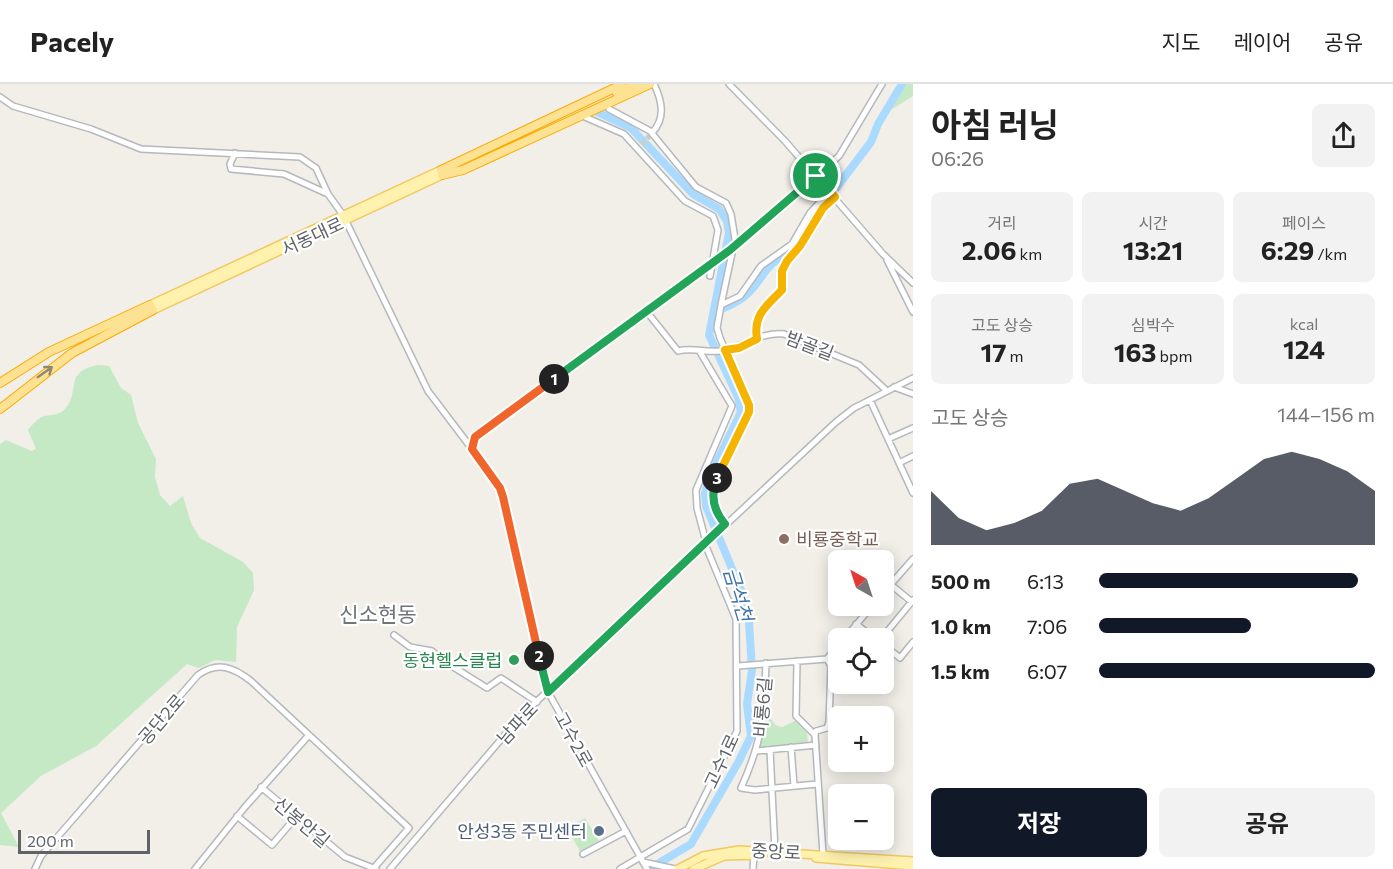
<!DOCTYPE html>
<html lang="ko">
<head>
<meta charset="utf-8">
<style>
	:root { --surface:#fff; --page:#f2f2f2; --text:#222; --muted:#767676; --line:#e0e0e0; --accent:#111827 }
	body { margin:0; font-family:Commissioner,"Noto Sans KR",sans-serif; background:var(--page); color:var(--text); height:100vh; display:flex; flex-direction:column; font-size:22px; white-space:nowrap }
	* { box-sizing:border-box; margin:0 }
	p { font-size:20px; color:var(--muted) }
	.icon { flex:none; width:33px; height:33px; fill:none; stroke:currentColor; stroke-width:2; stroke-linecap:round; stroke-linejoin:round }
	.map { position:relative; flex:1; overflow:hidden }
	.drawer { display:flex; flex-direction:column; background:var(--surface); width:480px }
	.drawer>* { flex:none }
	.needle { width:39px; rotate:321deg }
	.controls { position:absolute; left:828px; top:466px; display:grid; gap:12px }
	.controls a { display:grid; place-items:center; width:66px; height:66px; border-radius:9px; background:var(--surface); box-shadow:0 3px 15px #0003; font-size:30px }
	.scale { position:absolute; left:18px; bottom:15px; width:132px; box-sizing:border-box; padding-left:6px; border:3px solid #5f6368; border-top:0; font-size:16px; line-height:21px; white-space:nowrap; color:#5f6368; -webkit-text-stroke:4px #fff; paint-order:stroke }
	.pin { position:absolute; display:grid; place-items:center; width:51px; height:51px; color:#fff; margin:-26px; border:3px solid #fff; border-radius:50%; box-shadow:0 2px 6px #0007 }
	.km { position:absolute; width:30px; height:30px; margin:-15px; border-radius:50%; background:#222; color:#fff; font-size:16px; line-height:30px; text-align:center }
	.round { display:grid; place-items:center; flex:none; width:63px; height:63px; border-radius:9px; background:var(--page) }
	.headline { display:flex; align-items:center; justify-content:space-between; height:102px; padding:0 18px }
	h1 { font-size:33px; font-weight:700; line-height:45px }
	.stats { display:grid; grid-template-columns:repeat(3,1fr); gap:9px; height:102px; padding:6px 18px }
	.stats div { display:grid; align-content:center; border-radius:9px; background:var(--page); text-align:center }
	.stats b { font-size:26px; font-weight:700 }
	.stats small { font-size:16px; font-weight:400 }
	.stats p { font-size:16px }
	.chart { height:168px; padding:12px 18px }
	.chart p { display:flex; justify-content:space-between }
	.chart svg { width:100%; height:108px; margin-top:6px; fill:var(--accent); opacity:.7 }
	.action { display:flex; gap:12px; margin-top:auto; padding:12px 18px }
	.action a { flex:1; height:69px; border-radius:9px; background:var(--accent); color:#fff; font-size:24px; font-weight:700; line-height:69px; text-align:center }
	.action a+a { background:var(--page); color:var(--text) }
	ul { padding:0 18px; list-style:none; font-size:20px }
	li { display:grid; grid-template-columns:96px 72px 1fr; align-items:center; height:45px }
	li i { height:15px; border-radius:8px; background:var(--accent) }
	header { display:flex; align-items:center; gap:36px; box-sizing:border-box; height:84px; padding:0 30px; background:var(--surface); border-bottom:2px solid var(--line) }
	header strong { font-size:28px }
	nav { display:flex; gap:33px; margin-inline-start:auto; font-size:21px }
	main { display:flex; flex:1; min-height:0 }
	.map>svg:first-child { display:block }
	.green { fill:#c5e8c5 }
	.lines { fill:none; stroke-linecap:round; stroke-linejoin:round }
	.river { stroke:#aadaff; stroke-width:8 }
	.minor-tunnel { stroke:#ccccc8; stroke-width:5; stroke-dasharray:5 2.5; stroke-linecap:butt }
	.minor-casing { stroke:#b5b8bc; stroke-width:8 }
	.major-casing { stroke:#f2c960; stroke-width:10 }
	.highway-casing { stroke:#f9ab00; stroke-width:10 }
	.minor { stroke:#fff; stroke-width:5 }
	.major { stroke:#fff2af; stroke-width:7 }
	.highway { stroke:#fde293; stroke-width:8 }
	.oneway { stroke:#8e8975 }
	.split-1-casing { stroke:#fff; stroke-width:12 }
	.split-2-casing { stroke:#fff; stroke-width:12 }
	.split-3-casing { stroke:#fff; stroke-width:12 }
	.split-4-casing { stroke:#fff; stroke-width:12 }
	.split-1 { stroke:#22a559; stroke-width:8 }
	.split-2 { stroke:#f0652b; stroke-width:8 }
	.split-3 { stroke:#22a559; stroke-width:8 }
	.split-4 { stroke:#f5b400; stroke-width:8 }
	.education-dot { fill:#8d6e63; stroke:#fff; stroke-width:2 }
	.leisure-dot { fill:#2e9e5b; stroke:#fff; stroke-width:2 }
	.service-dot { fill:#5c6f8a; stroke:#fff; stroke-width:2 }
	.labels { text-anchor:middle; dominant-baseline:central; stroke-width:4.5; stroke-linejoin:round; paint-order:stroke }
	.street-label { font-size:18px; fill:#5f6368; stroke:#fff }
	.education-label { font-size:18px; fill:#785e54; stroke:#fff; text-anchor:start }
	.leisure-label { font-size:18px; fill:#27864d; stroke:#fff; text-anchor:end }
	.service-label { font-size:18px; fill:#4e5e75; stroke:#fff; text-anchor:end }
	.water-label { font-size:20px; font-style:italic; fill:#4174aa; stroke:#fff }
	.quarter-label { font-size:21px; fill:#70757a; stroke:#fff }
</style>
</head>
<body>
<header>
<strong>Pacely</strong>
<nav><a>지도</a><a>레이어</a><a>공유</a></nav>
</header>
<main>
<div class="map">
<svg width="913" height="785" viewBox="0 0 913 785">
	<rect width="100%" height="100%" fill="#f1efe8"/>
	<path class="green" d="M904,0h9v12l-22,14z
		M98,281l11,1 12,22 10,7 7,28 18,36 -1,18 5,18 10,11 13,-10 8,27 9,15 43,24 10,11 1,17 -17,37 -1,35 -21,-2 -16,8 -12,-4 -91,82 -55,30 -40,37 18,34 -19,-2v-401l6,-4 26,11 4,-2 -8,-19c3,-4 10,-12 14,-13 8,-3 16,-1 22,-7 18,-18 -2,-38 34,-45z
		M763,627l4,1 8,13 7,2 13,-6 12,12 1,12 -41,7 -9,-6z
		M585,734l14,23 -19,10 -13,-23z"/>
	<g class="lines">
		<path class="river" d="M595,27l36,17 62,66 26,15 8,12 2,12 -20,102 29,62 3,15 -32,66 -4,15 1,13 39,94 4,22 3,48 -5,34 4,32 -12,25 -48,83 -42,25
			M821,124l50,-66 7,-18 24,-40
			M714,228c13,-5 28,-11 37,-22 8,-8 12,-18 21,-26 8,-8 18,-11 26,-20"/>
		<path class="minor-tunnel" d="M637,66l15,-17"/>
		<g class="minor-casing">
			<path id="minor" d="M729,0l56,57 98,113 30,29
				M0,13l13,9 78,23 50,20 159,8 16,11 12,26 15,21 85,176 44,58
				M609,25l41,22 46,56 30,16 5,11 4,25 -14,66
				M585,33l39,17 61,67 28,15 5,14 -8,46
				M652,49c14,-15 10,-32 2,-49
				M235,69l-5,11 1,5 53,5 44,20
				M887,176l26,52
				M647,228l31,39c14,-4 28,2 42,0 22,-3 42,-20 64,-17l75,31 28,26
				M757,255c-4,-24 9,-33 25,-49v-19l5,-10 13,-15 23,-38 12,-11
				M700,268l32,54 -36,84 1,18 9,34
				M894,303l19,7
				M870,316l43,93
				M888,355l25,-11
				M899,379l14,-7
				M725,440c-29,-33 9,-79 24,-112v-7l-29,-67 -3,-10 4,-23 19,-9 21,-30 31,-22 18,-31 20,-22
				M890,500l22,18
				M884,508l29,-33
				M856,540l19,15
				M394,551l16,12 22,4c6,8 43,29 55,37l14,-10 36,24
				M844,555l28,-33
				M881,555l32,-39
				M884,561l16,13 13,-16
				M797,577l-1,55 19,19
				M766,579c-2,53 -3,76 -25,125l14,2 62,-6
				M738,582l89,-7 11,-14
				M791,663l3,39
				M770,666l5,101
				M757,667l59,-6
				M261,703l84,70 31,12
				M237,732l35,29 24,-28
				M583,770l43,-23
				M823,770l-8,-119 1,-4 11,-3 2,-6 2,-56 -4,-7
				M643,778l32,7
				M35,785l6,-13 157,-181c20,-14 35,-8 53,6l158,147
				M195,785l50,-62 64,-72
				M373,785l36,-41
				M390,785l132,-154 314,-293 18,-14 59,-30
				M620,785l68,-40 49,-98 -1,-112 -31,-75
				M647,785l-99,-177 -45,-195 -3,-9 -27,-39 2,-12 256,-187 44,-36 64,-58 43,-72
				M753,785l1,-14"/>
		</g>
		<g class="major-casing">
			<path id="major" d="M150,221l291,-135
				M153,226l289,-135
				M816,774l97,8
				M678,785l25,-13 36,-6 174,11
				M694,785l30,-13 36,-1"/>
		</g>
		<g class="highway-casing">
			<path id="highway" d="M617,9l19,-9
				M441,86l180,-85
				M442,91l21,-5 187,-86
				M0,299l49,-31 101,-47
				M0,325l72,-56 81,-43"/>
		</g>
		<use href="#minor" class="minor"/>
		<use href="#major" class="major"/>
		<use href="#highway" class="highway"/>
	</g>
	<defs><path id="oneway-shaft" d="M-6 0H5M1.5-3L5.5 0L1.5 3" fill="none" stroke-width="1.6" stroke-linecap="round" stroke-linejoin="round" transform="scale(1.5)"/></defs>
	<use class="oneway" href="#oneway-shaft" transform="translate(45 288) rotate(-35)"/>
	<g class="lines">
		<g class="split-1-casing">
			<path id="split-1" d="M554,295l176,-129 86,-74"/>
		</g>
		<g class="split-2-casing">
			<path id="split-2" d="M539,572l-36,-159 -3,-9 -28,-39 3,-12 79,-58"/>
		</g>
		<g class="split-3-casing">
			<path id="split-3" d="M539,572l9,36 177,-168c-12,-14 -15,-29 -8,-46"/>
		</g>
		<g class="split-4-casing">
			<path id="split-4" d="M717,394l32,-66v-7l-24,-55 14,-2 18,-9c-4,-24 9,-33 25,-49v-19l5,-10 13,-15 23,-38 12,-11 -19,-21"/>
		</g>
		<use href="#split-1" class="split-1"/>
		<use href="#split-2" class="split-2"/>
		<use href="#split-3" class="split-3"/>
		<use href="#split-4" class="split-4"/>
	</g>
	<circle class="education-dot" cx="784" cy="455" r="6"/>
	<circle class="leisure-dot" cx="514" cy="576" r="6"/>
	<circle class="service-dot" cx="599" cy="747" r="6"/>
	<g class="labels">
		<g class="street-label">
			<text transform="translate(312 152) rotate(-25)">서동대로</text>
			<text transform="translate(810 261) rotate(21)">밤골길</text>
			<text transform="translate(762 623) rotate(-85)">비룡6길</text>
			<text transform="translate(161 635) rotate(-49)">공단2로</text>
			<text transform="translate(517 639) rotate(-47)">남파로</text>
			<text transform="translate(574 655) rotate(61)">고수2로</text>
			<text transform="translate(721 677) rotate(-65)">고수1로</text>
			<text transform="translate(302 738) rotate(40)">신봉안길</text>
			<text transform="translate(776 767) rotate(3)">중앙로</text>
		</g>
		<g class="education-label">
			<text x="796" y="455">비룡중학교</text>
		</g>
		<g class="leisure-label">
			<text x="502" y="576">동현헬스클럽</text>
		</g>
		<g class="service-label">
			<text x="587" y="747">안성3동 주민센터</text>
		</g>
		<g class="water-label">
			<text transform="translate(739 510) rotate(73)">금석천</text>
		</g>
		<g class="quarter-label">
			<text x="378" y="529">신소현동</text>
		</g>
	</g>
</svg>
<div class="controls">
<a><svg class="needle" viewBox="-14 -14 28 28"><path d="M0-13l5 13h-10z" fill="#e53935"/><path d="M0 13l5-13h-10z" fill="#767676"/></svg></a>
<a><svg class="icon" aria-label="locate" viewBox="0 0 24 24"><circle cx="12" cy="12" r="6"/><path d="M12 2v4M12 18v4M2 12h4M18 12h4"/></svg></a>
<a>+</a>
<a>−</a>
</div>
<div class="scale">200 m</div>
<div class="pin" style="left:816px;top:92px;background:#1e9e55"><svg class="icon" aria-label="arrive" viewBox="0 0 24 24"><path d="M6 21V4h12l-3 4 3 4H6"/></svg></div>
<b class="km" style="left:554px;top:295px">1</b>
<b class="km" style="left:539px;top:572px">2</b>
<b class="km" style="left:717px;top:394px">3</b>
</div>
<section class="drawer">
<div class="headline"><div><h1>아침 러닝</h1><p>06:26</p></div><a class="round"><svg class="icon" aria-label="share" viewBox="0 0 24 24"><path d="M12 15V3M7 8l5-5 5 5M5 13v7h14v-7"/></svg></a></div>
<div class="stats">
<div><p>거리</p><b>2.06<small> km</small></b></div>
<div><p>시간</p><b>13:21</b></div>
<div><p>페이스</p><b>6:29<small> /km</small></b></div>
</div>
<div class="stats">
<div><p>고도 상승</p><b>17<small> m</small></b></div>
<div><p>심박수</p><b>163<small> bpm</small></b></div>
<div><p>kcal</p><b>124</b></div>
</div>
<div class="chart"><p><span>고도 상승</span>144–156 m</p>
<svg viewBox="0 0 160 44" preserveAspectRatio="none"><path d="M0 44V22L10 33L20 38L30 35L40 30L50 19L60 17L70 22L80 27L90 30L100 25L110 17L120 9L130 6L140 9L150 14L160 22V44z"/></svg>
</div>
<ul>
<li><b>500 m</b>6:13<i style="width:94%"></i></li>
<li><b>1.0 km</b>7:06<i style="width:55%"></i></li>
<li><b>1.5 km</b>6:07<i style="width:100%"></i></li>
</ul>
<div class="action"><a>저장</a><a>공유</a></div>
</section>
</main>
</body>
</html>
